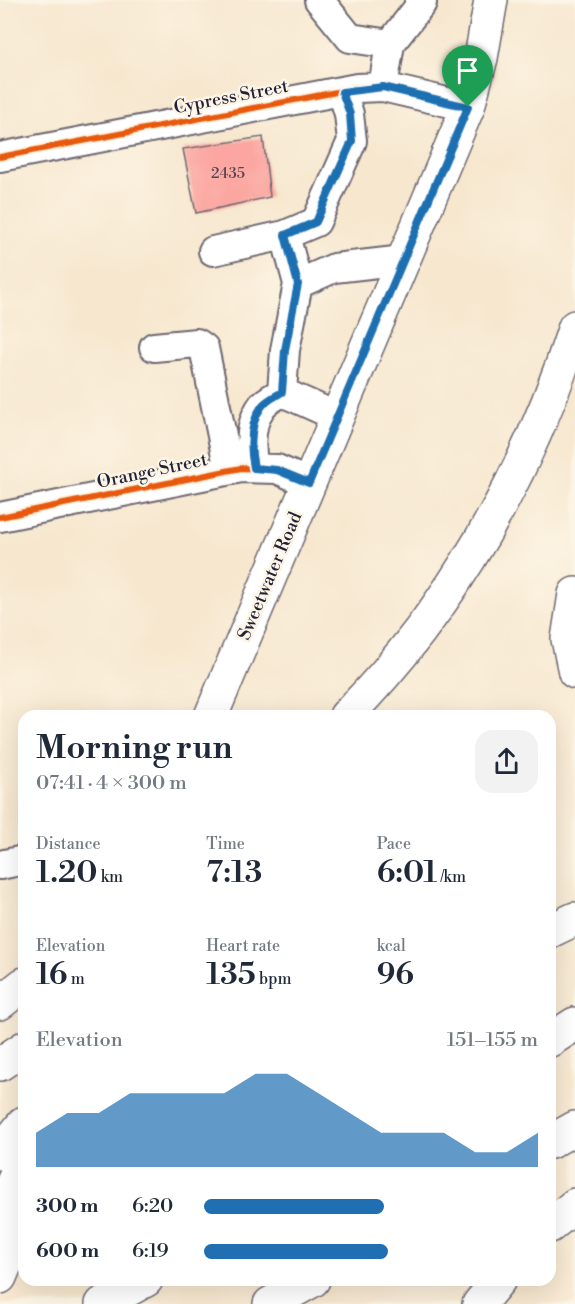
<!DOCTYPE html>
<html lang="en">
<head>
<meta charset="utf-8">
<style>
	:root { --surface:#fff; --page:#f2f2f3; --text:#1f2937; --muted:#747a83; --accent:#1f6fb2 }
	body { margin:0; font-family:"Libre Bodoni",serif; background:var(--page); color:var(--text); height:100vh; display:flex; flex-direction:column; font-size:22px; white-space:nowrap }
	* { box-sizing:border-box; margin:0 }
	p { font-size:20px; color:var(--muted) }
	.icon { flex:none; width:33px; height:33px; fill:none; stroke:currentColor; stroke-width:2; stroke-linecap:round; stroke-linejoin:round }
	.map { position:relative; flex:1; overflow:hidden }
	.drawer { position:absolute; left:18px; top:710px; width:538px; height:576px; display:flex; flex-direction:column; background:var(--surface); border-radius:18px; box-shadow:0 6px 24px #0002 }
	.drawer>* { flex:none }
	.pin { position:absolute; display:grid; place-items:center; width:51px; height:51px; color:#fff; margin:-62px -26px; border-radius:50% 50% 50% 0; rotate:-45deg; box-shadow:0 0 6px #0007 }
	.pin .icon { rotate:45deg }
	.round { display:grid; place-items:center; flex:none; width:63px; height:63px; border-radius:18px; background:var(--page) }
	.summary { display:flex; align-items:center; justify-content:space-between; height:102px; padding:0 18px }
	h1 { font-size:33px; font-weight:600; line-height:45px }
	.figures { display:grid; grid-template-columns:repeat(3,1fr); gap:9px; height:102px; padding:6px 18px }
	.figures div { display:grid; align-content:center }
	.figures b { font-size:30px; font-weight:600 }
	.figures small { font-size:16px; font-weight:400 }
	.figures p { font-size:16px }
	.chart { height:168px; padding:12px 18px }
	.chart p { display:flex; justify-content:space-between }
	.chart svg { width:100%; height:108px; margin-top:6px; fill:var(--accent); opacity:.7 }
	ul { padding:0 18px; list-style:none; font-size:20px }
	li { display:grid; grid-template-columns:96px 72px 1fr; align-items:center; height:45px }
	li i { height:15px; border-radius:8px; background:var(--accent) }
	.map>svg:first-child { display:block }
	.building { fill:#fba6a0 }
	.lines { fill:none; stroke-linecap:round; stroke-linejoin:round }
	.minor-casing { stroke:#6d676f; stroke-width:32 }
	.major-casing { stroke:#6d676f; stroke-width:36 }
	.highway-casing { stroke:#6d676f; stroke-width:36 }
	.minor { stroke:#fff; stroke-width:28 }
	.major { stroke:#fff; stroke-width:33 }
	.highway { stroke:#fff; stroke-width:33 }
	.cycleway-casing { stroke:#fcf5e5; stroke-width:10 }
	.cycleway { stroke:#e8590c; stroke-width:6 }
	.route-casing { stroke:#fff; stroke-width:12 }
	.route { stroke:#1f6fb2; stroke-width:8 }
	.labels { text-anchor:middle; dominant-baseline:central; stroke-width:5; stroke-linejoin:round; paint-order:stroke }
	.number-label { font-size:15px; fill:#584354 }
	.street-label { font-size:18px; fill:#22223b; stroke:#fcf5e5 }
</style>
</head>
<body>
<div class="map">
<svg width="575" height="1304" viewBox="0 0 575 1304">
	<rect width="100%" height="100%" fill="#fcf5e5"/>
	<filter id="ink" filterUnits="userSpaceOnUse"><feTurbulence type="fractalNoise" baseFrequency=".0167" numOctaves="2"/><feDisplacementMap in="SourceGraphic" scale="12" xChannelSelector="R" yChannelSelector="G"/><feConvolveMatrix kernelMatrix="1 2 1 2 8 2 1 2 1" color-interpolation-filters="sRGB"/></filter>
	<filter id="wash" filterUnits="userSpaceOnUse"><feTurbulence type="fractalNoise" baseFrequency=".008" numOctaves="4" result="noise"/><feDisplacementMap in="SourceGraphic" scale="24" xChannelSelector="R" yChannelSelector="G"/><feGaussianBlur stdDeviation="1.35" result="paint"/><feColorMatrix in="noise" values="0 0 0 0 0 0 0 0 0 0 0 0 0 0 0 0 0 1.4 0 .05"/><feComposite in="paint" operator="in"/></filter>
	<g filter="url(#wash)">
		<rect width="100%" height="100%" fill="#f7e7cf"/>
		<g id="blocks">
			<path class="building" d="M263,137l7,60 -74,16 -13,-64z"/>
		</g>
	</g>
	<g filter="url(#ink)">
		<use href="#blocks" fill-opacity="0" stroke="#6d676f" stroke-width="1.5"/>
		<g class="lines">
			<g class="minor-casing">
				<path id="minor" d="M319,0l31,38 40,6
					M383,87l7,-43 32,-41 -3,-3
					M0,157l357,-69 26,-1 85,20
					M285,235l31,-13 36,-81 -3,-27 -7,-23
					M213,251l72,-16 13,49
					M154,347l43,-4 7,5 25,122
					M338,417l-56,-25 3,-42 13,-66 36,-16 70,-8
					M254,468c-4,-20 -5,-44 8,-62 5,-6 14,-10 20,-14
					M0,517l241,-49 36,1 32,14
					M0,865l24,-5"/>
			</g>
			<g class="major-casing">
				<path id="major" d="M211,716l257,-609 13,-49 10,-58
					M0,1210l24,-53
					M0,1277l8,-19 -2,-56"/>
			</g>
			<g class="highway-casing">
				<path id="highway" d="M575,594l-7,45 7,33
					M346,716c107,-108 183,-245 229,-389
					M550,931l25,-12
					M0,1003l24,-19
					M550,1040l25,-16
					M0,1064l24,-16
					M550,1142l25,-14
					M0,1153l24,-30
					M6,1202l18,-9
					M550,1226l25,-21
					M102,1304l44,-24
					M270,1304l43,-24
					M479,1304l20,-24"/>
			</g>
			<use href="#minor" class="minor"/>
			<use href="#major" class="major"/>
			<use href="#highway" class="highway"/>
			<g class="cycleway-casing">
				<path id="cycleway" d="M0,157l357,-69 26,-1 85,20
					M0,517l241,-49 36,1 32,14"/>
			</g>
			<use href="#cycleway" class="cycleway"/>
		</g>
	</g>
	<g class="lines" filter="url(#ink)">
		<g class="route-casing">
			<path id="route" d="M383,87l85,20 -159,376 -32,-13 -23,-2c-4,-20 -5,-44 8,-62 5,-6 14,-10 20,-14l3,-42 13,-66 -13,-49 31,-13 36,-81 -2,-27 -8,-22z"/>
		</g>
		<use href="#route" class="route"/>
	</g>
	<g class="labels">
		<g class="number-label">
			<text x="228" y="173">2435</text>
		</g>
		<g class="street-label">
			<text transform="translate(231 97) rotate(-11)">Cypress Street</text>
			<text transform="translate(152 471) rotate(-12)">Orange Street</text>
			<text transform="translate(270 576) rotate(-67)">Sweetwater Road</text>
		</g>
	</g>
</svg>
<div class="pin" style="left:468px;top:107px;background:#1e9e55"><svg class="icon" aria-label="arrive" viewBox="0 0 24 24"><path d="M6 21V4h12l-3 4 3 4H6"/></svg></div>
<section class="drawer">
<div class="summary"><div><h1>Morning run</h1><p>07:41 · 4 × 300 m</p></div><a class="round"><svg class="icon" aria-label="share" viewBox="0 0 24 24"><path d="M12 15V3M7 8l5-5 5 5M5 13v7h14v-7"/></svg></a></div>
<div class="figures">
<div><p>Distance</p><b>1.20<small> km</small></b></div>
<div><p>Time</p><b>7:13</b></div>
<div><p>Pace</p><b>6:01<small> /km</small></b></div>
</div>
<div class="figures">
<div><p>Elevation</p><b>16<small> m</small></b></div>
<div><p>Heart rate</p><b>135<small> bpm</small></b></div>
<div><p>kcal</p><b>96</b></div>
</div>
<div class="chart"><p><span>Elevation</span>151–155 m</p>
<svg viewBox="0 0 160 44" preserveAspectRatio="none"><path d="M0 44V30L10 22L20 22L30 14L40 14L50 14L60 14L70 6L80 6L90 14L100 22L110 30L120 30L130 30L140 38L150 38L160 30V44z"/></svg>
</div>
<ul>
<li><b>300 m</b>6:20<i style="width:54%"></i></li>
<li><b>600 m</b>6:19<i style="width:55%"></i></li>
</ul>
</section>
</div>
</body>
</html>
